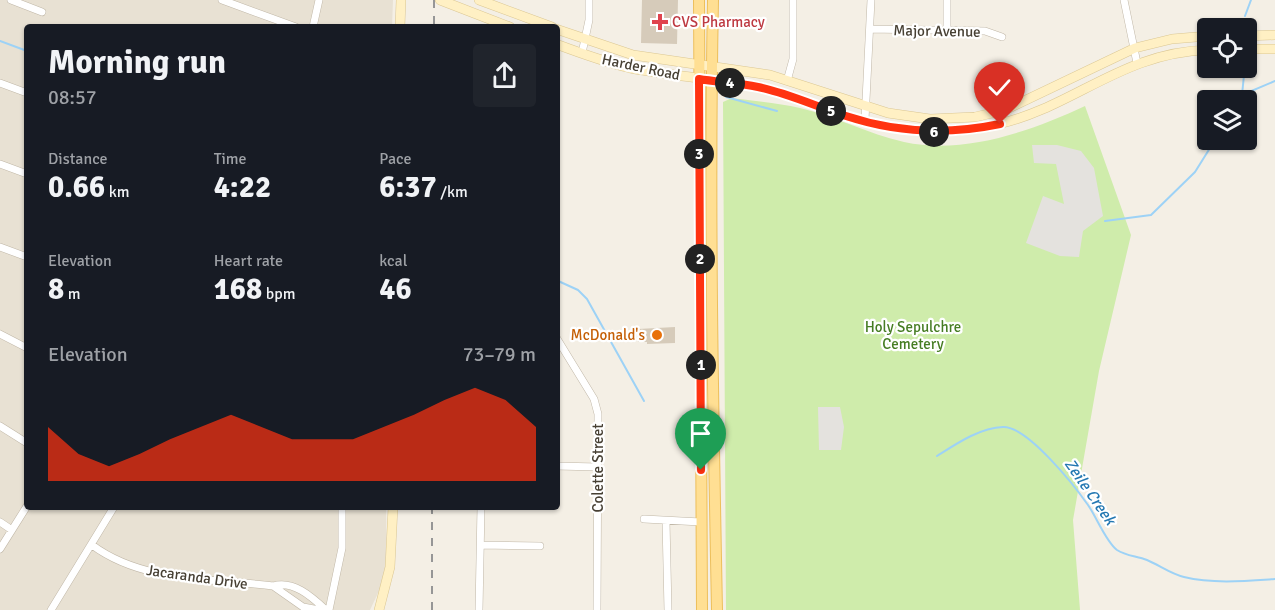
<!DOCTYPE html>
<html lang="en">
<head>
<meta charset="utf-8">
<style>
	:root { --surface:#171b24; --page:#20242c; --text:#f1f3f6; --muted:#9ea1a6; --accent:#f31 }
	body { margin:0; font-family:Signika,sans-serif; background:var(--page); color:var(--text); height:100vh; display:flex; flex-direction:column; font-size:22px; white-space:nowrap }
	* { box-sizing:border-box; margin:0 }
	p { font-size:20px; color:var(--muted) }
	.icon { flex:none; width:33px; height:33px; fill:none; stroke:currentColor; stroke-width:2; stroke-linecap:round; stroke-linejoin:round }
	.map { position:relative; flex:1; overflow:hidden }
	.details { position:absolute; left:24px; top:24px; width:536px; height:486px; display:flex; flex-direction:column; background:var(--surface); border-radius:6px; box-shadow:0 2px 4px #0004 }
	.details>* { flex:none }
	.fabs { position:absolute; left:1197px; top:18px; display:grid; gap:12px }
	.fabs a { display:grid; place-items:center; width:60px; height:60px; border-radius:6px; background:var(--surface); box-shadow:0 2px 4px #0004; font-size:30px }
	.pin { position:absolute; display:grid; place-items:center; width:51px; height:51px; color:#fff; margin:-62px -26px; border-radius:50% 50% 50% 0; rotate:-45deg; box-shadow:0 0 6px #0007 }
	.pin .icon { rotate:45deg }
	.km { position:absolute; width:30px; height:30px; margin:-15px; border-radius:50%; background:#222; color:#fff; font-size:16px; line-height:30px; text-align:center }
	.round { display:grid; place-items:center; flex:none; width:63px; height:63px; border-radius:6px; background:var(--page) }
	.headline { display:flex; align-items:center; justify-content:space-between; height:102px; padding:0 24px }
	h1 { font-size:33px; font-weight:700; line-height:45px }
	.stats { display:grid; grid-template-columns:repeat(3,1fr); gap:9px; height:102px; padding:6px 24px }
	.stats div { display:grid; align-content:center }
	.stats b { font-size:30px; font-weight:700 }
	.stats small { font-size:16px; font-weight:400 }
	.stats p { font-size:16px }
	.chart { height:168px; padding:12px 24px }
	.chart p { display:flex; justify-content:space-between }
	.chart svg { width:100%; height:108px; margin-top:6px; fill:var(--accent); opacity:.7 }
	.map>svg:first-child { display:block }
	.residential { fill:#e8e1d3 }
	.green { fill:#cfecab }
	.parking { fill:#e4e2de }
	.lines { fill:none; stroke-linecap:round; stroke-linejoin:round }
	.stream { stroke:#9dd2f6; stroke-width:2 }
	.building { fill:#d6cbba }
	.street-casing { stroke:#c0b7a7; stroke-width:8 }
	.secondary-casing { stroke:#dbc793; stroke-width:10 }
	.primary-casing { stroke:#edbf5b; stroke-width:12 }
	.street { stroke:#fff; stroke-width:7 }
	.secondary { stroke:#fff0c4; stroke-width:9 }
	.primary { stroke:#ffdf93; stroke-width:10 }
	.rail { stroke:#969696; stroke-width:2; stroke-dasharray:8 8; stroke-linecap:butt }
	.route-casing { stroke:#fff; stroke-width:12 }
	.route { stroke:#f31; stroke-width:8 }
	.health-dot { fill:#e0444e; stroke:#fff; stroke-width:2 }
	.food-dot { fill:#e8710a; stroke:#fff; stroke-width:2 }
	.labels { text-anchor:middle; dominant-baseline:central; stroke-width:4.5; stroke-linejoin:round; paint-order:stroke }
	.health-label { font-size:15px; fill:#be3a42; stroke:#fff; text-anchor:start }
	.street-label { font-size:15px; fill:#474034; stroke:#fff }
	.park-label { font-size:15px; fill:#467d23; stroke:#fff }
	.food-label { font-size:15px; fill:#c56008; stroke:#fff; text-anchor:end }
	.water-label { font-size:16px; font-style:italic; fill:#2478b2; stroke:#fff }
</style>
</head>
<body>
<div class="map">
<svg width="1275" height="610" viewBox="0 0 1275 610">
	<rect width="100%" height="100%" fill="#f4efe5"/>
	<path class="residential" d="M0,0h393l-1,27h-365v480h359l1,67 -17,36h-370z"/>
	<path class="green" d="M732,98c22,3 46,5 68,10 35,8 68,26 104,34 61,13 127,-11 181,-36l46,129 -32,136 -26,149 7,90h-354l-3,-508z"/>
	<path class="parking" d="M1032,145h25l24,6 13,17 9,48 -20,15 -4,26 -19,-1 -34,-13 17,-47 21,8 -8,-40 -22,-1z
		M818,407h22l4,20 -3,23h-22z"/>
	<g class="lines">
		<path class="stream" d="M1245,16l6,-16
			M0,41l27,10
			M1242,95l33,-14
			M726,97l51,14
			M1239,100l3,-5 2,-20
			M1105,221l46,-6 44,-43 20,-32
			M556,280l22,10 9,9 57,102
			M937,456c19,-12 42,-28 66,-29 24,-1 71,58 85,78 8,11 18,37 29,45 9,6 20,6 30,10 12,5 24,14 37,17 29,7 62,4 91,2"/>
	</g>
	<path class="building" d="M642,0h36l-1,44 -36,-1z
		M675,327v16l-28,1v-2h-9v-13z"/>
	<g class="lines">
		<g class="street-casing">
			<path id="street" d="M11,0l31,12
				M222,0l74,27
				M1124,0l13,63
				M313,27l6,-27
				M870,29l115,2 17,6
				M947,31v-31
				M582,53l7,-33v-20
				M787,81l6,-22v-59
				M0,83l27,10
				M865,120l6,-120
				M0,164l27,10
				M0,247l27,10
				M0,334l27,14
				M556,337l38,62 4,15 -1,196
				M0,426l27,17
				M556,466l42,1
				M644,519l57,3
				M666,521l2,89
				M0,522l12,8
				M92,545c51,38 120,33 181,41 20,-6 38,10 53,24
				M481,545l59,1
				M0,549l27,-43
				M273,586l30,21 16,3
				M51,610l63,-103
				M329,610l13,-62v-41
				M479,610l2,-103"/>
		</g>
		<g class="secondary-casing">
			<path id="secondary" d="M440,0l70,27
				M479,0l73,27
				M400,27l1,-27
				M556,29l77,26 137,20 118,38 42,6 45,-2 30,-7 130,-62 37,-9 36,-3
				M1246,36l29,-1
				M556,44c24,9 49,18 74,24 42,8 84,11 126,18 32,6 61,21 91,31 50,15 101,20 152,7 76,-18 124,-72 209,-74
				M1246,49h29
				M379,610l11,-43 3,-60"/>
		</g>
		<g class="primary-casing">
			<path id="primary" d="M699,0l3,610
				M713,0c-4,203 0,407 4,610"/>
		</g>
		<use href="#street" class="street"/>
		<use href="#secondary" class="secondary"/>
		<use href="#primary" class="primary"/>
		<path class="rail" d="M434,0v27
			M432,610v-103"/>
	</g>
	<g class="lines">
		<g class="route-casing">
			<path id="route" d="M701,470l-2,-391c19,3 40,4 59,8 30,6 59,20 88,29 51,17 101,19 154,8"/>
		</g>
		<use href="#route" class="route"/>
	</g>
	<path class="health-dot" d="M657 13h6v6h6v6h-6v6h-6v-6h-6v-6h6z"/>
	<circle class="food-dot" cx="657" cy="335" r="6"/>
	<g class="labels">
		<g class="health-label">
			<text x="672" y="22">CVS Pharmacy</text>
		</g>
		<g class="street-label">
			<text transform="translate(937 31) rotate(1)">Major Avenue</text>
			<text transform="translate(641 67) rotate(12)">Harder Road</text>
			<text transform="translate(598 468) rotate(-90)">Colette Street</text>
			<text transform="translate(197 577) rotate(8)">Jacaranda Drive</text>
		</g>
		<g class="park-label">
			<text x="913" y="327">Holy Sepulchre<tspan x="913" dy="17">Cemetery</tspan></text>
		</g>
		<g class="food-label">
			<text x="645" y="335">McDonald's</text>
		</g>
		<g class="water-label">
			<text transform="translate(1090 492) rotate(55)">Zeile Creek</text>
		</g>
	</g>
</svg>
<div class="fabs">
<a><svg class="icon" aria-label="locate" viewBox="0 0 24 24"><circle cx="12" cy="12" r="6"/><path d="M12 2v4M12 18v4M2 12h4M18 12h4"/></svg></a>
<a><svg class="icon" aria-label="layers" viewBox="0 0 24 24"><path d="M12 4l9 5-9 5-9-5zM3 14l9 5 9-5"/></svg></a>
</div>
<div class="pin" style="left:701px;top:470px;background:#1e9e55"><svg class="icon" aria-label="arrive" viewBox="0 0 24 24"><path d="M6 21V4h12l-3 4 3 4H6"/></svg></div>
<div class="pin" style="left:1000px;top:124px;background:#d93025"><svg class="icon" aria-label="check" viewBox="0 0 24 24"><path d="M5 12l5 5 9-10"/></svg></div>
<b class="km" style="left:701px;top:365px">1</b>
<b class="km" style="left:700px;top:259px">2</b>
<b class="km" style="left:699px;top:154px">3</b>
<b class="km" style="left:730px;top:83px">4</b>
<b class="km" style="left:831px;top:111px">5</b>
<b class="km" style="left:934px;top:132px">6</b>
<section class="details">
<div class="headline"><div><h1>Morning run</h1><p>08:57</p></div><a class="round"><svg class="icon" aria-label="share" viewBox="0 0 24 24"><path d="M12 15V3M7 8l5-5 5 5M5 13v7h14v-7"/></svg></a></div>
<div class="stats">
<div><p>Distance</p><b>0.66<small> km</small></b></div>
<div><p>Time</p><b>4:22</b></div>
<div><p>Pace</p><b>6:37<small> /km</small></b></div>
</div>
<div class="stats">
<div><p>Elevation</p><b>8<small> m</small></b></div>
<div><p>Heart rate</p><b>168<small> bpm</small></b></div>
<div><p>kcal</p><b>46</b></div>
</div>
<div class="chart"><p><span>Elevation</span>73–79 m</p>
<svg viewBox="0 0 160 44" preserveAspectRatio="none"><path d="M0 44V22L10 33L20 38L30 33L40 27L50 22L60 17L70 22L80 27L90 27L100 27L110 22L120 17L130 11L140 6L150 11L160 22V44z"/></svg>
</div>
</section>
</div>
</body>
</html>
